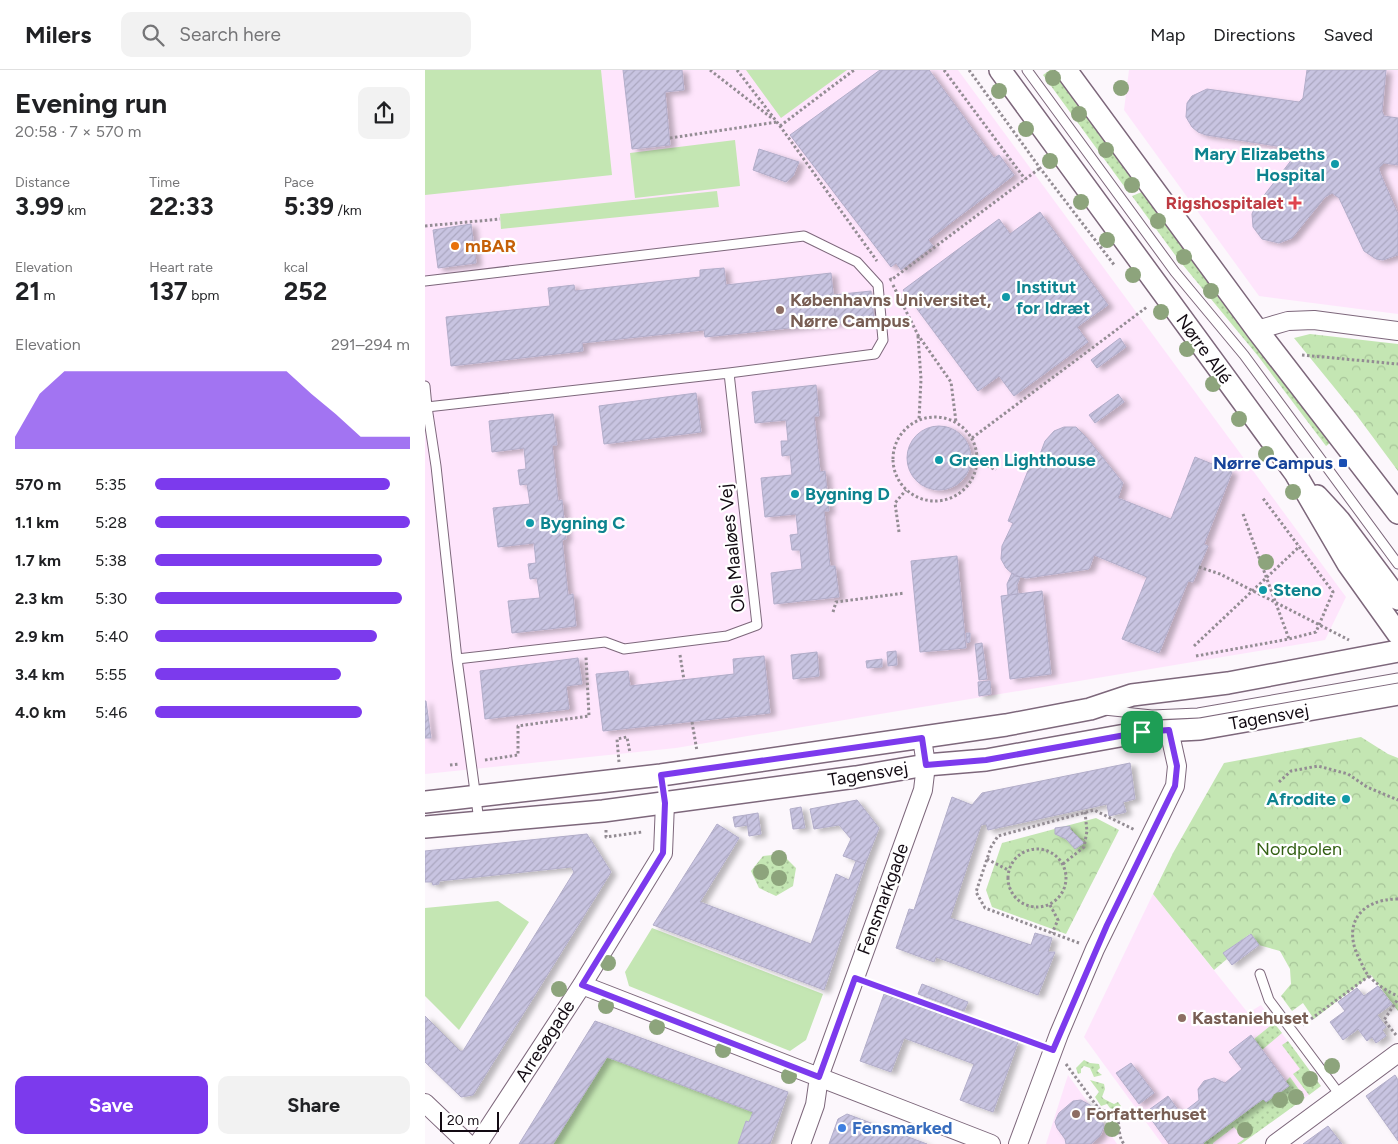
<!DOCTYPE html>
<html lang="en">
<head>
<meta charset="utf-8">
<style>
	:root { --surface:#fff; --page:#f2f2f2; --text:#202124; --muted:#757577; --line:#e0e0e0; --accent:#7c3aed }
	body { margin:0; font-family:Figtree,sans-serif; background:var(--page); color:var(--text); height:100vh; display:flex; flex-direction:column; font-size:19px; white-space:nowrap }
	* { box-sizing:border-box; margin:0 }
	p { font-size:16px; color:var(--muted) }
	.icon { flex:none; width:28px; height:28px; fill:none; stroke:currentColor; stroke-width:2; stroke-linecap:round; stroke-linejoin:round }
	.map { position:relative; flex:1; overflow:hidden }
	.drawer { display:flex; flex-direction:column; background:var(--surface); width:425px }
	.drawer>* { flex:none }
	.scale { position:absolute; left:15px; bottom:12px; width:59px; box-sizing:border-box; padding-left:5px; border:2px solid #120a12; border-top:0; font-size:14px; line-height:18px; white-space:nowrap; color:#120a12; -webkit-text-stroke:4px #fff; paint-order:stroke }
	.pin { position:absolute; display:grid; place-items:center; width:42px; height:42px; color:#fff; margin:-21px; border-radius:10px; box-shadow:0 2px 8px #0006 }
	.round { display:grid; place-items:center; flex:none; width:52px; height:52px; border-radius:10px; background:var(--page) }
	.head { display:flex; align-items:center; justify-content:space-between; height:85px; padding:0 15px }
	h1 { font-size:28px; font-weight:700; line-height:38px }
	.figures { display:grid; grid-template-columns:repeat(3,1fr); gap:8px; height:85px; padding:5px 15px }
	.figures div { display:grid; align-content:center }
	.figures b { font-size:25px; font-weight:700 }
	.figures small { font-size:14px; font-weight:400 }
	.figures p { font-size:14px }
	.chart { height:140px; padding:10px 15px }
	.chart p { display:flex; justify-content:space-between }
	.chart svg { width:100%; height:90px; margin-top:5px; fill:var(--accent); opacity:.7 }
	.button { display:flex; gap:10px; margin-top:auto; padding:10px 15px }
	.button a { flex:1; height:58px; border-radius:10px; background:var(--accent); color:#fff; font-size:20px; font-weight:700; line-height:58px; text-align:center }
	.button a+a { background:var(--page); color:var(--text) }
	ul { padding:0 15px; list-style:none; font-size:16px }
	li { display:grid; grid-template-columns:80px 60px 1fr; align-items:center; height:38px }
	li i { height:12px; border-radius:6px; background:var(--accent) }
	header { display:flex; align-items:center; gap:30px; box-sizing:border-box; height:70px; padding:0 25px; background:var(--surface); border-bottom:1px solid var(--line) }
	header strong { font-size:24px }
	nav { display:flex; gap:28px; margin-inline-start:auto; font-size:18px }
	.search { width:350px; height:45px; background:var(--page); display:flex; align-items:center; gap:12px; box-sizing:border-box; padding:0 18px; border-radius:10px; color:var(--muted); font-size:19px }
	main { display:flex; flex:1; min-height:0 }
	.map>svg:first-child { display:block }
	.built { fill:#fee5fc }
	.grass { fill:url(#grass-dots) }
	.park { fill:url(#park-crowns) }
	.garden { fill:#c4e6b3 }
	.building { fill:url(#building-hatch); stroke:#b2adc9; filter:url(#shadow) }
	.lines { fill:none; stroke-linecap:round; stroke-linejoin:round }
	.service-casing { stroke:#7d677b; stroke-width:11 }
	.minor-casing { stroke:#7d677b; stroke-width:20 }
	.tertiary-casing { stroke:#7d677b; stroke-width:24 }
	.path { stroke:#938c93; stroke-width:3; stroke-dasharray:2.5 2.5; stroke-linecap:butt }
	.service { stroke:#fff; stroke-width:9 }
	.minor { stroke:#fff; stroke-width:18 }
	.tertiary { stroke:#fff; stroke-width:21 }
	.tree { fill:#8da47c }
	.route-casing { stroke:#fff; stroke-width:10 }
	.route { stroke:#7c3aed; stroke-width:6 }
	.culture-dot { fill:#0f9aa8; stroke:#fff; stroke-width:2 }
	.health-dot { fill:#e0444e; stroke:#fff; stroke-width:2 }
	.food-dot { fill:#e8710a; stroke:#fff; stroke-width:2 }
	.education-dot { fill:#8d6e63; stroke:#fff; stroke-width:2 }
	.transit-dot { fill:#1a4fb4; stroke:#fff; stroke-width:2 }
	.shop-dot { fill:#3f7fe0; stroke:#fff; stroke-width:2 }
	.labels { text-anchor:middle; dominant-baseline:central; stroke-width:4.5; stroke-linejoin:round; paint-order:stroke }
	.culture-label { font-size:18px; font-weight:bold; fill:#0d838f; stroke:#fff; text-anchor:start }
	.health-label { font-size:18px; font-weight:bold; fill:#be3a42; stroke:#fff; text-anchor:end }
	.food-label { font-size:18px; font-weight:bold; fill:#c56008; stroke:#fff; text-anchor:start }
	.education-label { font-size:18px; font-weight:bold; fill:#785e54; stroke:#fff; text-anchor:start }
	.street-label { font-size:18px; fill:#120a12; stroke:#fff }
	.transit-label { font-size:18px; font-weight:bold; fill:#164399; stroke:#fff; text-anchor:end }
	.park-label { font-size:18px; fill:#336013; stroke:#fff }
	.shop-label { font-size:18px; font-weight:bold; fill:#366cbe; stroke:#fff; text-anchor:start }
</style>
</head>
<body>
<header>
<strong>Milers</strong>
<div class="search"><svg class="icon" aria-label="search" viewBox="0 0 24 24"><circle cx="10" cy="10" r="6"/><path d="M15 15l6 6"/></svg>Search here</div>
<nav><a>Map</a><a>Directions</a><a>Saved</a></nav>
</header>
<main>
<section class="drawer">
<div class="head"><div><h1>Evening run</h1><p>20:58 · 7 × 570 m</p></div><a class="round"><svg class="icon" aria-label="share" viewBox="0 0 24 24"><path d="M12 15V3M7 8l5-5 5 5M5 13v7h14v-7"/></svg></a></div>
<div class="figures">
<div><p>Distance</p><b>3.99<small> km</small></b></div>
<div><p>Time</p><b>22:33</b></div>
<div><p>Pace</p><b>5:39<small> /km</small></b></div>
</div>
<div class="figures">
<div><p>Elevation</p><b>21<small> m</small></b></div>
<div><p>Heart rate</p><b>137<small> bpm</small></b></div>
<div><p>kcal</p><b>252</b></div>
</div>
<div class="chart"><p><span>Elevation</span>291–294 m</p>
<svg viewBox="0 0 160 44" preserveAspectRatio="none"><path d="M0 44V38L10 17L20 6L30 6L40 6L50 6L60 6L70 6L80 6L90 6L100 6L110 6L120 17L130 27L140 38L150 38L160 38V44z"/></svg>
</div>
<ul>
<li><b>570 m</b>5:35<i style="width:92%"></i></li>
<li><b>1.1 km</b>5:28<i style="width:100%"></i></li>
<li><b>1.7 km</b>5:38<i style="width:89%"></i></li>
<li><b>2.3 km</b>5:30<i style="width:97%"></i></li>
<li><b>2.9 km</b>5:40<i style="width:87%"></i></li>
<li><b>3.4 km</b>5:55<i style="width:73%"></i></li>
<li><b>4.0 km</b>5:46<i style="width:81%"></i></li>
</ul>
<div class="button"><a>Save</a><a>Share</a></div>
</section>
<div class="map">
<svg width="973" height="1074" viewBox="0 0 973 1074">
	<defs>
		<pattern id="grass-dots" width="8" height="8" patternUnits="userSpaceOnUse" patternTransform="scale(1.25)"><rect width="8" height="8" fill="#c4e6b3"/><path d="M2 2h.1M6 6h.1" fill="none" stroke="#a7c499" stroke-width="1.8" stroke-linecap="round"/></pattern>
		<pattern id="park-crowns" width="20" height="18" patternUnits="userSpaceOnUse" patternTransform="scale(1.25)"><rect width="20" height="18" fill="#c4e6b3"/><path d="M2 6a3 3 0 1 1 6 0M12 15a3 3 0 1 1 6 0" fill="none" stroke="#a7c499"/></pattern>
		<pattern id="building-hatch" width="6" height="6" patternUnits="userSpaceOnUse" patternTransform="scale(1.25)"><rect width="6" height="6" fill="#c8c4e1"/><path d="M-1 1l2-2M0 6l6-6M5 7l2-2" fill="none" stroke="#aba7c0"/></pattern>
		<filter id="shadow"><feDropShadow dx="5.5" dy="3" stdDeviation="2.5" flood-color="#0004"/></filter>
	</defs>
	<rect width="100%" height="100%" fill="#fcf7fc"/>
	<path class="built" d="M0,0h533l388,527 -21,43 -649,108 -251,26z
		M704,0h269v244l-139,-18 -135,-186z
		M728,824l95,119 13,-8 60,81 -80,58h-79l-78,-107z
		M643,1005l35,48 14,21h-71z"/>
	<path class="grass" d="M625,0h4l86,118 -11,5 -86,-118z
		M717,122l120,160 71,89 -7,5 -68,-90 -80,-97 -46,-63z
		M357,784l14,14 -3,18 -17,10 -17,-8 -8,-17 12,-15z
		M849,953l8,10 -20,17 -8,-11z
		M863,971l33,45 -12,9 -16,-21 7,-5 -18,-24z
		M659,990l6,3 9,1 1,4 -3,3 5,4 -8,2 -4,-9 -6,-2 -3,3v4l-3,1 -2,-6z
		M865,1007l15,21 -64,46h-4l7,-5 -10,-12 -21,16v1h-9l-1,-1 60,-44 3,3z
		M665,1010l14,4 1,5 -3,8 2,2 10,5 4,-2 3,4 -1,2 -5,2 -5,-2 -3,-4 -6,2 -6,-9 4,-5z"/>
	<path class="park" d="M885,264l88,10v127l-43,-58 -61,-75z
		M936,667l27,17 10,4v253l-27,-36 -57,44 -11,-16 -11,8 -11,-15 10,-12 -1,-15 -10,-18 -21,-6 -9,-11 -26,19 3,6 -13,11 -61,-76 20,-41 51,-90z
		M671,748l23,12 -53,104 -74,-27 -6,-17 16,-47z"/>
	<path class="garden" d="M0,0h176l11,105 -187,20z
		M321,0h101l-66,48z
		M310,70l5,46 -105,12 -5,-45z
		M292,121l2,16 -218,22 -1,-15z
		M73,831l31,21 -70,108 -34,-34v-88z
		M227,858l171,66 -17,46 -16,11 -161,-65 -4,-14z
		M182,987l146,55 -4,10 -3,-1 -8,23h-185z"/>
	<path class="building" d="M198,0h59l2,20 -19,2 5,53 -38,4z
		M455,0h49l65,88 5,-3 15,20 -86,65 5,6 -32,24 -5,-7 -5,4 -101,-132z
		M882,0h79l-4,41 2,5 14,2v47l-14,-2 -5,5 1,5 18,41v41l-15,5 -7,-1 -12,-8 -25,-53 -7,-5 -7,4 -33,41 -13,5 -17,-4 -9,-12 -1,-13 3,-7 38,-49v-7l-4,-3 -83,-13 -8,-3 -6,-5 -6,-10 1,-14 5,-7 15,-7 92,13 4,-4z
		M334,79l40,13 -6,14 -7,6 -33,-12z
		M615,142l68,93 -31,22 11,15 -74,54 -15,-20 -21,15 -75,-101 96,-71 11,15z
		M46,154l5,39 -38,5 -5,-38z
		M299,198l2,17 105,-12 5,50 -131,14 -1,-7 -122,13 1,8 -132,15 -5,-49 104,-11 -2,-18 26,-3 1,6 125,-14v-7z
		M446,221l3,28 -38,4 -3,-28z
		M695,268l6,9 -29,21 -6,-8z
		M391,315l3,31h-5l6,56 5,-1 4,40h-5l6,55h5l4,31 -65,7 -3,-31 31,-4 -2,-19h-8l-2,-15 8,-1 -2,-20 -31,3 -4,-39 31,-3 -2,-20 -8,1 -1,-15h7l-2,-21 -31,3 -3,-31z
		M271,323l5,39 -97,12 -5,-38z
		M693,324l6,8 -29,21 -6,-8z
		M128,344l4,31h-5l6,56 4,-1 4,39 -4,1 6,55 5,-1 3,32 -64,7 -4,-32 32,-3 -3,-20 -7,1 -2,-15 8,-1 -2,-20 -36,4 -5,-39 37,-4 -3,-20 -7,1 -2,-15 8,-1 -2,-21 -32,4 -3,-31z
		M482 388a32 32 0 1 1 64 0a32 32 0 1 1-64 0Z
		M639,357h12l10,10 37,46 -5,15 53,21 24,-62 37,15 -28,72 4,2 -9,21 -6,15 -5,-1 -29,72 -37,-14 25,-62 -53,-22 -5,14 -62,9 -12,-2 -9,-8 -5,-9 1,-13 11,-23 -5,-2 23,-58 5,2 9,-24 9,-10z
		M532,486l9,92 -46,4 -9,-91z
		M587,503l8,4 -3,8 1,9 -10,1 -1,-11z
		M617,521l9,83 -41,5 -9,-83z
		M541,563h4v9l-3,1z
		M557,573l5,36 -8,1 -4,-36z
		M471,581l1,14 -9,1 -1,-14z
		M392,582l2,24 -26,3 -2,-24z
		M339,586l6,57 -167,18 -7,-57 32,-3 2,15 104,-12 -1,-15z
		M153,588l4,26 -16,2 3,23 -84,10 -5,-48z
		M457,589v8l-15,1 -1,-7z
		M565,611l1,13 -12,2 -1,-14z
		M0,631h1l5,37h-6z
		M705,693l5,36 -12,3 3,10 -17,4 -2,-12 -119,26 -2,-6 -5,1 -31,93 81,27 4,-12 17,5 -4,14h7l-17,43 -102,-38 -2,5 -38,-14 13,-39 5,1 38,-113 20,8 10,-12z
		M432,730l22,28 -14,36 -22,-8 8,-17 -12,-14 -25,4 -4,-20z
		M376,737l4,21 -12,1 -3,-20z
		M333,743l3,21 -12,2 -3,-21z
		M321,745l2,10 -13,2 -2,-10z
		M292,754l22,14 -39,64 111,42 25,-70 13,6 7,-19 9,3 -41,126 -171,-65z
		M645,756v3l14,14 -9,6 -9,-10 -11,-5v-6z
		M162,764l24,38 -138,223 -12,2 -36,-35v-46l35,35h3l111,-179 -3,-5 -132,14v3l-6,1 -1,-3h-7v-31z
		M826,864l8,11 -27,20 -9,-12z
		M497,914l46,18 -4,9 -46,-17z
		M953,916l14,18 -15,11 9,12 -4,3 4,6 -10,7 -4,-6 -5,4 -9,-12 -15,11 -13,-18 15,-11 -7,-9 19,-14 7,8z
		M459,924l134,48 -25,70 -33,-12 14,-36 -70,-26 -13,34 -31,-11z
		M170,951l193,71 -18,52h-32l8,-23 3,1 4,-10 -146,-55 -54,87h-34z
		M826,965l38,51 -23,16 -3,-3 -60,44 1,1h-35l-23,-32 22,-16 13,18 18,-14 -1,-11 6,-8 10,-3 11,5 17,-14 -13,-17z
		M706,993l23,30 -15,11 -23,-31z
		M970,1005l3,5v61l-32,-45z
		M656,1030l9,5 13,18 1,4 -4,9 -9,8h-25l-1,-5 -8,-11 -2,-6 2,-5 2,-4 14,-12z
		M422,1044l80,30h-98l9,-25z
		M903,1056l14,18h-39z"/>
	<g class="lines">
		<g class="service-casing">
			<path id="service" d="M602,0l148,202 69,83 154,209
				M0,211l379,-45 53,26 21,23 5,55 -8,14 -146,19 -302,34 9,59 21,193 22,162
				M0,316l2,21
				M32,589l148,-17 19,7 103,-13 30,-11 -28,-252
				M679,640l48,5 46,-2 200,-35
				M835,904l9,26 71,95"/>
		</g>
		<g class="minor-casing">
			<path id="minor" d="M832,260l31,-9 26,-1 84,11
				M157,915l409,159
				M0,1033l43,41
				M53,1074l104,-159 81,-132 2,-50
				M376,1074l14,-39 4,-28 104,-287 3,-25 -4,-27
				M593,1074l41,-110 36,-85 80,-163 2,-20 -8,-36
				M850,1074l123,-91"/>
		</g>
		<g class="tertiary-casing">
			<path id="tertiary" d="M575,0l295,403 53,91 50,70
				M641,0l191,260 141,183
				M892,426l22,24 59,79
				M0,732l236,-27 345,-50 84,-16 42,-14 96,-12 170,-32
				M0,757l178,-16 253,-34 70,-12 60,-5 156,-28 58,-3 198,-35"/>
		</g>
		<path class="path" d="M285,0l63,49
			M312,0l43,56 97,135
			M519,0l81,109
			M544,0l71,98 75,98
			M355,56l74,-56
			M245,68l107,-16
			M0,156l75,-7
			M465,208l1,2 149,-112
			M468,215l25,50 33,47 5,40
			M493,266l3,43 -2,41
			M877,285l96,9
			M468 389a42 42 0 1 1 84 0a42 42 0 1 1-84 0Z
			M547,368l175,-131
			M553,391l18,9
			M818,444l46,125
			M474,462l-4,-29 11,-13
			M774,497l21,7 129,66
			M408,542l3,-10 69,-9
			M769,576l106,-100
			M255,585l4,25
			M771,586l93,-17 27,-7 17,-40 -71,-95
			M267,652l5,29
			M60,690l33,-5v-29l71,-10 -3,-59
			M194,692l-2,-23 10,-2 3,16
			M25,695l9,-1
			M854,712l12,-11 27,-5 30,8 19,13 31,13
			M181,760v7l36,-5
			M583 808a29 29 0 1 1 58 0a29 29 0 1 1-58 0Z
			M562,789l21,11
			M638,794l21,-17 3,-16 -2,-19
			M973,829c-40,0 -57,28 -37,63 2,5 4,10 8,14 7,8 19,16 29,20
			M625,835l8,15 -6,13
			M654,873l-94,-35 -9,-16 15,-45 7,-11 96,-26 41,20
			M446,913l166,61
			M878,955l66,-49
			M971,965l-12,-15 14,-21
			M641,994l33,45c30,7 14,21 25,35"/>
		<use href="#service" class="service"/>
		<use href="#minor" class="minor"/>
		<use href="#tertiary" class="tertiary"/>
	</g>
	<g class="tree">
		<circle cx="628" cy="8" r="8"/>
		<circle cx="696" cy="18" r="8"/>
		<circle cx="574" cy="21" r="8"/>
		<circle cx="654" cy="44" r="8"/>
		<circle cx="601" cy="59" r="8"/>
		<circle cx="681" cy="80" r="8"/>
		<circle cx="625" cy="91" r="8"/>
		<circle cx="707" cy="115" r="8"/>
		<circle cx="656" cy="132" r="8"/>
		<circle cx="733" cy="151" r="8"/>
		<circle cx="682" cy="170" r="8"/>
		<circle cx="759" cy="187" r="8"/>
		<circle cx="708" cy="205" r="8"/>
		<circle cx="786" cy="221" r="8"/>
		<circle cx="736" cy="242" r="8"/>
		<circle cx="762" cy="279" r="8"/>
		<circle cx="788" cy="314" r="8"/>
		<circle cx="814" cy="349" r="8"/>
		<circle cx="841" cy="384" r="8"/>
		<circle cx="868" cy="422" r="8"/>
		<circle cx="841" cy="492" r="8"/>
		<circle cx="354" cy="788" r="8"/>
		<circle cx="336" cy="802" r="8"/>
		<circle cx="354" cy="808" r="8"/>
		<circle cx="183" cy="893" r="8"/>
		<circle cx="134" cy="919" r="8"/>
		<circle cx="181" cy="936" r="8"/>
		<circle cx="232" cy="957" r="8"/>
		<circle cx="298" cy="980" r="8"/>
		<circle cx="907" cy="996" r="8"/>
		<circle cx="364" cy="1006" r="8"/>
		<circle cx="885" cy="1009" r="8"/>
		<circle cx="871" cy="1027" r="8"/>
		<circle cx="855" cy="1030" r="8"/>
		<circle cx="687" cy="1059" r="8"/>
		<circle cx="820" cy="1060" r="8"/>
	</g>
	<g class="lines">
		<g class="route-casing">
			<path id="route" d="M744,660l8,36 -2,20 -68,139 -54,125 -198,-72 -36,99 -237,-92 81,-132 2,-50 -4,-28 261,-37 4,27 60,-5 156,-28z"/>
		</g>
		<use href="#route" class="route"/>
	</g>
	<g class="culture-dot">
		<circle cx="910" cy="94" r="5"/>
		<circle cx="581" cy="227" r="5"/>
		<circle cx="514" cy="390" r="5"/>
		<circle cx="370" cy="424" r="5"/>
		<circle cx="105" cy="453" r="5"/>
		<circle cx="838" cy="520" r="5"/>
		<circle cx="921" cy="729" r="5"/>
	</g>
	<path class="health-dot" d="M867.5 125.5h5v5h5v5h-5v5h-5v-5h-5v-5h5z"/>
	<circle class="food-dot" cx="30" cy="176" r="5"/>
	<g class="education-dot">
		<circle cx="355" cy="240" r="5"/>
		<circle cx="757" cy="948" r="5"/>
		<circle cx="651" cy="1044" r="5"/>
	</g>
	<rect class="transit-dot" x="913" y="388" width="10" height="10" rx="2.5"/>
	<circle class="shop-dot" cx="417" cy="1058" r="5"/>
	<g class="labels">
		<g class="culture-label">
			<text x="900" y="84" text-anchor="end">Mary Elizabeths<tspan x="900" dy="21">Hospital</tspan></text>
			<text x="591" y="217">Institut<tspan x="591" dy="21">for Idræt</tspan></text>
			<text x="524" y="390">Green Lighthouse</text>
			<text x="380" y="424">Bygning D</text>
			<text x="115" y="453">Bygning C</text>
			<text x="848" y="520">Steno</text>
			<text x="911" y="729" text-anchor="end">Afrodite</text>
		</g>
		<g class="health-label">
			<text x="859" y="133">Rigshospitalet</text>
		</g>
		<g class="food-label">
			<text x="40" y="176">mBAR</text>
		</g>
		<g class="education-label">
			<text x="365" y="230">Københavns Universitet,<tspan x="365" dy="21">Nørre Campus</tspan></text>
			<text x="767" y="948">Kastaniehuset</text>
			<text x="661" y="1044">Forfatterhuset</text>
		</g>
		<g class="street-label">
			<text transform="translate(779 279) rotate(54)">Nørre Allé</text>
			<text transform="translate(307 478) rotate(-96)">Ole Maaløes Vej</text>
			<text transform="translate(844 647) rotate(-10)">Tagensvej</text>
			<text transform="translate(443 704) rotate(-9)">Tagensvej</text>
			<text transform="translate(458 829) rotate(-70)">Fensmarkgade</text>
			<text transform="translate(120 971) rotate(-57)">Arresøgade</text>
		</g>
		<g class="transit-label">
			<text x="908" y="393">Nørre Campus</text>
		</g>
		<g class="park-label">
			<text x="874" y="779">Nordpolen</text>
		</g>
		<g class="shop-label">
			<text x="427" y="1058">Fensmarked</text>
		</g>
	</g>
</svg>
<div class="scale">20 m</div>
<div class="pin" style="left:717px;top:662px;background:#1e9e55"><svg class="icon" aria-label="arrive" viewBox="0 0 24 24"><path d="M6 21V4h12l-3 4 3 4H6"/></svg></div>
</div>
</main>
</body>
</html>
